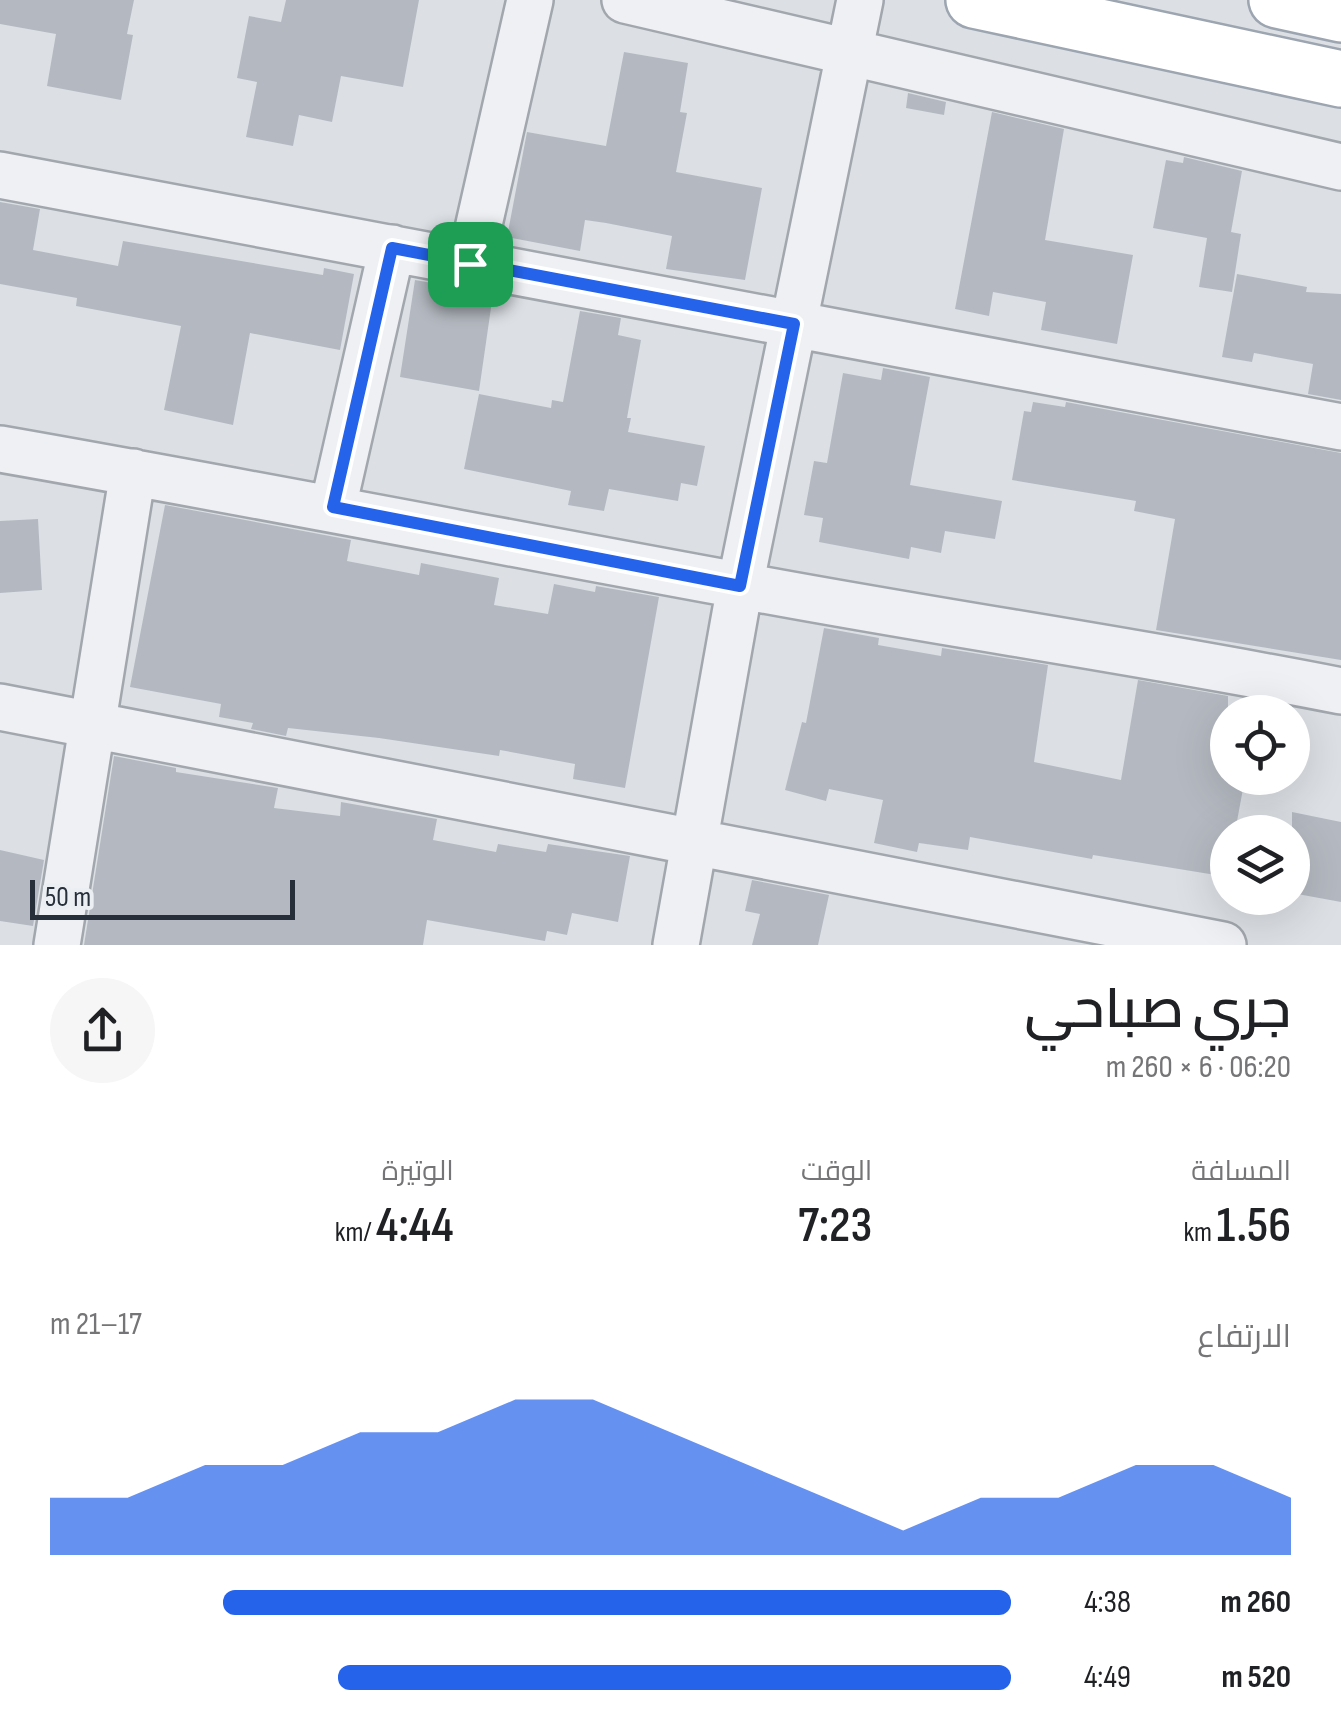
<!DOCTYPE html>
<html lang="ar">
<head>
<meta charset="utf-8">
<style>
	:root { --surface:#fff; --page:#f6f6f6; --text:#202124; --muted:#757577; --accent:#2563eb }
	body { margin:0; font-family:"Sofia Sans Condensed",Cairo,sans-serif; background:var(--page); color:var(--text); direction:rtl; height:100vh; display:flex; flex-direction:column; font-size:38px; white-space:nowrap }
	* { box-sizing:border-box; margin:0 }
	p { font-size:32px; color:var(--muted) }
	.icon { flex:none; width:55px; height:55px; fill:none; stroke:currentColor; stroke-width:2; stroke-linecap:round; stroke-linejoin:round }
	.map { position:relative; height:945px; overflow:hidden; direction:ltr }
	.drawer { display:flex; flex-direction:column; background:var(--surface); flex:1 }
	.drawer>* { flex:none }
	.controls { position:absolute; left:1210px; top:695px; display:grid; gap:20px }
	.controls a { display:grid; place-items:center; width:100px; height:100px; border-radius:50%; background:var(--surface); box-shadow:0 10px 40px #0002; font-size:50px }
	.scale { position:absolute; left:30px; bottom:25px; width:265px; box-sizing:border-box; padding-left:10px; border:5px solid #272f3a; border-top:0; font-size:28px; line-height:35px; white-space:nowrap; color:#272f3a; -webkit-text-stroke:8px #ebeff3; paint-order:stroke }
	.pin { position:absolute; display:grid; place-items:center; width:85px; height:85px; color:#fff; margin:-42px; border-radius:20px; box-shadow:0 5px 15px #0006 }
	.round { display:grid; place-items:center; flex:none; width:105px; height:105px; border-radius:52px; background:var(--page) }
	.head { display:flex; align-items:center; justify-content:space-between; height:170px; padding:0 50px }
	h1 { font-size:55px; font-weight:600; line-height:75px }
	.metrics { display:grid; grid-template-columns:repeat(3,1fr); gap:15px; height:170px; padding:10px 50px }
	.metrics div { display:grid; align-content:center }
	.metrics b { font-size:50px; font-weight:600 }
	.metrics small { font-size:28px; font-weight:400 }
	.metrics p { font-size:28px }
	.chart { height:280px; padding:20px 50px }
	.chart p { display:flex; justify-content:space-between }
	.chart svg { width:100%; height:180px; margin-top:10px; fill:var(--accent); opacity:.7 }
	ul { padding:0 50px; list-style:none; font-size:32px }
	li { display:grid; grid-template-columns:160px 120px 1fr; align-items:center; height:75px }
	li i { height:25px; border-radius:12px; background:var(--accent) }
	.map>svg:first-child { display:block }
	.building { fill:#b4b9c1 }
	.lines { fill:none; stroke-linecap:round; stroke-linejoin:round }
	.minor-casing { stroke:#a2a7ae; stroke-width:50 }
	.major-casing { stroke:#9ca5b0; stroke-width:60 }
	.minor { stroke:#eef0f4; stroke-width:45 }
	.major { stroke:#fff; stroke-width:55 }
	.route-casing { stroke:#fff; stroke-width:20 }
	.route { stroke:#2563eb; stroke-width:12 }
</style>
</head>
<body>
<div class="map">
<svg width="1341" height="945" viewBox="0 0 1341 945">
	<rect width="100%" height="100%" fill="#dce0e5"/>
	<path class="building" d="M0,0h134l-7,34 6,1 -12,65 -74,-14 9,-52 -56,-10z
		M286,0h133l-16,87 -62,-11 -9,46 -33,-7 -6,31 -47,-9 11,-55 -20,-4 12,-62 32,6z
		M624,52l64,11 -8,49 7,1 -11,59 86,16 -17,92 -79,-11 6,-33 -66,-13 -21,-3 -5,31 -73,-14 20,-105 79,14z
		M908,93l38,9 -2,13 -38,-7z
		M992,112l72,17 -19,111 88,15 -16,89 -76,-14 5,-28 -53,-10 -4,24 -34,-7z
		M1184,157l58,14 -11,61 10,2 -9,58 -33,-5 8,-49 -54,-10 13,-68 17,3z
		M0,202l40,7 -7,41 85,16 5,-25 200,34 1,-7 30,6 -14,76 -90,-17 -17,92 -69,-15 17,-84 -105,-20 1,-8 -77,-14z
		M1237,274l70,13 -1,5 35,2v106l-33,-6 5,-30 -59,-11 -2,9 -30,-5z
		M415,280l78,14 -14,97 -79,-14z
		M580,311l41,7 -3,17 23,5 -14,78h4l-3,14 77,14 -8,40 -16,-3 -3,18 -69,-12 -5,22 -36,-6 3,-14 -107,-22 15,-75 72,14 1,-8 11,2z
		M883,368l47,9 -20,108 92,16 -7,38 -50,-8 -4,22 -30,-6 -2,12 -90,-17 4,-24 -19,-3 10,-54 13,2 16,-90 38,7z
		M1033,402l32,5 1,-5 275,51v207l-185,-30 19,-111 -41,-8 2,-10 -124,-21 12,-69 7,1z
		M165,505l186,35 -4,21 72,14 2,-12 78,15 -5,27 54,9 6,-30 41,8 1,-6 63,11 -34,191 -52,-9 2,-15 -75,-14 -1,6 -120,-18 -91,-10 -2,8 -35,-7 2,-6 -34,-6 2,-13 -91,-17z
		M38,519l4,71 -42,3v-72z
		M824,628l55,10 -1,7 63,11 1,-8 106,17 -14,97 87,18 17,-100 90,16v82h17l-10,54h-7v45l-135,-22 -1,4 -122,-22 -2,13 -49,-7 -2,9 -43,-9 9,-43 -54,-11 -3,12 -41,-11 17,-68 4,1z
		M114,756l62,12v4l102,16 -4,20 66,8 1,-14 96,17 -4,21 63,12 2,-8 48,8 2,-8 82,12 -12,66 -46,-9 -5,22 -20,-4 -2,10 -118,-21 -4,25h-339z
		M1292,812l49,10v80l-49,-9z
		M0,850l44,10 -11,66 -33,-5z
		M752,880l77,15 -11,50h-66l8,-31 -15,-3z"/>
	<g class="lines">
		<g class="minor-casing">
			<path id="minor" d="M625,0l716,167
				M0,175l1341,252
				M470,264l60,-264
				M0,449c246,43 491,91 737,136 201,38 403,66 604,106
				M333,507l59,-259
				M0,707l1223,238
				M57,945l76,-473
				M676,945l64,-359 120,-586"/>
		</g>
		<g class="major-casing">
			<path id="major" d="M974,0l367,79
				M1277,0l64,14"/>
		</g>
		<use href="#minor" class="minor"/>
		<use href="#major" class="major"/>
	</g>
	<g class="lines">
		<g class="route-casing">
			<path id="route" d="M392,248l402,76 -54,262 -407,-79z"/>
		</g>
		<use href="#route" class="route"/>
	</g>
</svg>
<div class="controls">
<a><svg class="icon" aria-label="locate" viewBox="0 0 24 24"><circle cx="12" cy="12" r="6"/><path d="M12 2v4M12 18v4M2 12h4M18 12h4"/></svg></a>
<a><svg class="icon" aria-label="layers" viewBox="0 0 24 24"><path d="M12 4l9 5-9 5-9-5zM3 14l9 5 9-5"/></svg></a>
</div>
<div class="scale">50 m</div>
<div class="pin" style="left:470px;top:264px;background:#1e9e55"><svg class="icon" aria-label="arrive" viewBox="0 0 24 24"><path d="M6 21V4h12l-3 4 3 4H6"/></svg></div>
</div>
<section class="drawer">
<div class="head"><div><h1>جري صباحي</h1><p>06:20 · 6 × 260 m</p></div><a class="round"><svg class="icon" aria-label="share" viewBox="0 0 24 24"><path d="M12 15V3M7 8l5-5 5 5M5 13v7h14v-7"/></svg></a></div>
<div class="metrics">
<div><p>المسافة</p><b>1.56<small> km</small></b></div>
<div><p>الوقت</p><b>7:23</b></div>
<div><p>الوتيرة</p><b>4:44<small> /km</small></b></div>
</div>
<div class="chart"><p><span>الارتفاع</span>17–21 m</p>
<svg viewBox="0 0 160 44" preserveAspectRatio="none"><path d="M0 44V30L10 30L20 22L30 22L40 14L50 14L60 6L70 6L80 14L90 22L100 30L110 38L120 30L130 30L140 22L150 22L160 30V44z"/></svg>
</div>
<ul>
<li><b>260 m</b>4:38<i style="width:82%"></i></li>
<li><b>520 m</b>4:49<i style="width:70%"></i></li>
</ul>
</section>
</body>
</html>
